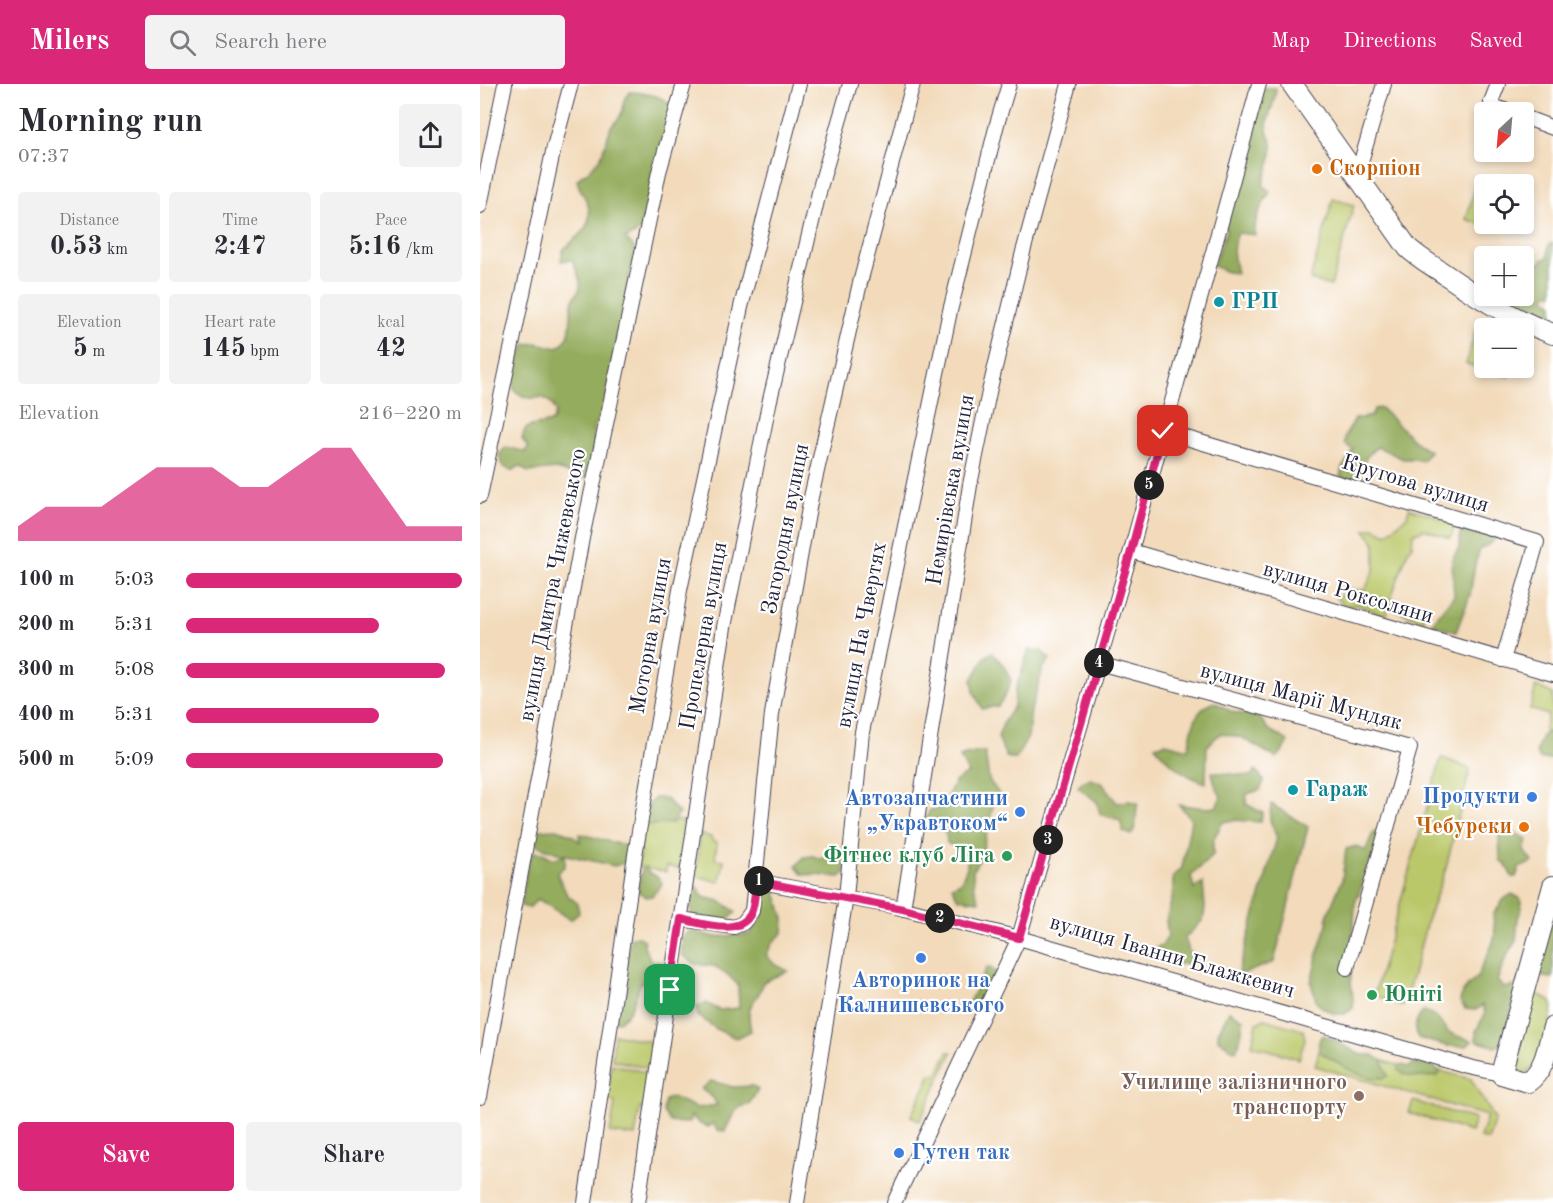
<!DOCTYPE html>
<html lang="en">
<head>
<meta charset="utf-8">
<style>
	:root { --surface:#fff; --page:#f2f2f3; --text:#2b2b33; --muted:#7c7c81; --accent:#db2777 }
	body { margin:0; font-family:"Old Standard TT",serif; background:var(--page); color:var(--text); height:100vh; display:flex; flex-direction:column; font-size:22px; white-space:nowrap }
	* { box-sizing:border-box; margin:0 }
	p { font-size:20px; color:var(--muted) }
	.icon { flex:none; width:33px; height:33px; fill:none; stroke:currentColor; stroke-width:2; stroke-linecap:round; stroke-linejoin:round }
	.map { position:relative; flex:1; overflow:hidden }
	.drawer { display:flex; flex-direction:column; background:var(--surface); width:480px }
	.drawer>* { flex:none }
	.needle { width:39px; rotate:206deg }
	.controls { position:absolute; left:994px; top:18px; display:grid; gap:12px }
	.controls a { display:grid; place-items:center; width:60px; height:60px; border-radius:6px; background:var(--surface); box-shadow:0 3px 9px #0003; font-size:30px }
	.pin { position:absolute; display:grid; place-items:center; width:51px; height:51px; color:#fff; margin:-26px; border-radius:12px; box-shadow:0 3px 9px #0006 }
	.km { position:absolute; width:30px; height:30px; margin:-15px; border-radius:50%; background:#222; color:#fff; font-size:16px; line-height:30px; text-align:center }
	.round { display:grid; place-items:center; flex:none; width:63px; height:63px; border-radius:6px; background:var(--page) }
	.headline { display:flex; align-items:center; justify-content:space-between; height:102px; padding:0 18px }
	h1 { font-size:33px; font-weight:700; line-height:45px }
	.metrics { display:grid; grid-template-columns:repeat(3,1fr); gap:9px; height:102px; padding:6px 18px }
	.metrics div { display:grid; align-content:center; border-radius:6px; background:var(--page); text-align:center }
	.metrics b { font-size:26px; font-weight:700 }
	.metrics small { font-size:16px; font-weight:400 }
	.metrics p { font-size:16px }
	.chart { height:168px; padding:12px 18px }
	.chart p { display:flex; justify-content:space-between }
	.chart svg { width:100%; height:108px; margin-top:6px; fill:var(--accent); opacity:.7 }
	.button { display:flex; gap:12px; margin-top:auto; padding:12px 18px }
	.button a { flex:1; height:69px; border-radius:6px; background:var(--accent); color:#fff; font-size:24px; font-weight:700; line-height:69px; text-align:center }
	.button a+a { background:var(--page); color:var(--text) }
	ul { padding:0 18px; list-style:none; font-size:20px }
	li { display:grid; grid-template-columns:96px 72px 1fr; align-items:center; height:45px }
	li i { height:15px; border-radius:8px; background:var(--accent) }
	header { display:flex; align-items:center; gap:36px; box-sizing:border-box; height:84px; padding:0 30px; background:var(--accent); color:#fff }
	header strong { font-size:28px }
	nav { display:flex; gap:33px; margin-inline-start:auto; font-size:21px }
	.search { width:420px; height:54px; background:var(--page); display:flex; align-items:center; gap:15px; box-sizing:border-box; padding:0 21px; border-radius:6px; color:var(--muted); font-size:22px }
	main { display:flex; flex:1; min-height:0 }
	.map>svg:first-child { display:block }
	.green { fill:#bbc869; stroke:#6e7552; stroke-width:1.5 }
	.forest { fill:#94ac5d; stroke:#5b674c; stroke-width:1.5 }
	.lines { fill:none; stroke-linecap:round; stroke-linejoin:round }
	.street-casing { stroke:#413e4e; stroke-width:16 }
	.secondary-casing { stroke:#413e4e; stroke-width:22 }
	.street { stroke:#fff; stroke-width:14 }
	.secondary { stroke:#fff; stroke-width:20 }
	.route-casing { stroke:#fff; stroke-width:12 }
	.route { stroke:#db2777; stroke-width:8 }
	.food-dot { fill:#e8710a; stroke:#fff; stroke-width:2 }
	.culture-dot { fill:#0f9aa8; stroke:#fff; stroke-width:2 }
	.shop-dot { fill:#3f7fe0; stroke:#fff; stroke-width:2 }
	.leisure-dot { fill:#2e9e5b; stroke:#fff; stroke-width:2 }
	.education-dot { fill:#8d6e63; stroke:#fff; stroke-width:2 }
	.labels { text-anchor:middle; dominant-baseline:central; stroke-width:4.5; stroke-linejoin:round; paint-order:stroke }
	.food-label { font-size:22px; font-weight:bold; fill:#c56008; stroke:#fff; text-anchor:start }
	.culture-label { font-size:22px; font-weight:bold; fill:#0d838f; stroke:#fff; text-anchor:start }
	.street-label { font-size:22px; fill:#22223b; stroke:#fff }
	.shop-label { font-size:22px; font-weight:bold; fill:#366cbe; stroke:#fff; text-anchor:end }
	.leisure-label { font-size:22px; font-weight:bold; fill:#27864d; stroke:#fff; text-anchor:end }
	.education-label { font-size:22px; font-weight:bold; fill:#785e54; stroke:#fff; text-anchor:end }
</style>
</head>
<body>
<header>
<strong>Milers</strong>
<div class="search"><svg class="icon" aria-label="search" viewBox="0 0 24 24"><circle cx="10" cy="10" r="6"/><path d="M15 15l6 6"/></svg>Search here</div>
<nav><a>Map</a><a>Directions</a><a>Saved</a></nav>
</header>
<main>
<section class="drawer">
<div class="headline"><div><h1>Morning run</h1><p>07:37</p></div><a class="round"><svg class="icon" aria-label="share" viewBox="0 0 24 24"><path d="M12 15V3M7 8l5-5 5 5M5 13v7h14v-7"/></svg></a></div>
<div class="metrics">
<div><p>Distance</p><b>0.53<small> km</small></b></div>
<div><p>Time</p><b>2:47</b></div>
<div><p>Pace</p><b>5:16<small> /km</small></b></div>
</div>
<div class="metrics">
<div><p>Elevation</p><b>5<small> m</small></b></div>
<div><p>Heart rate</p><b>145<small> bpm</small></b></div>
<div><p>kcal</p><b>42</b></div>
</div>
<div class="chart"><p><span>Elevation</span>216–220 m</p>
<svg viewBox="0 0 160 44" preserveAspectRatio="none"><path d="M0 44V38L10 30L20 30L30 30L40 22L50 14L60 14L70 14L80 22L90 22L100 14L110 6L120 6L130 22L140 38L150 38L160 38V44z"/></svg>
</div>
<ul>
<li><b>100 m</b>5:03<i style="width:100%"></i></li>
<li><b>200 m</b>5:31<i style="width:70%"></i></li>
<li><b>300 m</b>5:08<i style="width:94%"></i></li>
<li><b>400 m</b>5:31<i style="width:70%"></i></li>
<li><b>500 m</b>5:09<i style="width:93%"></i></li>
</ul>
<div class="button"><a>Save</a><a>Share</a></div>
</section>
<div class="map">
<svg width="1073" height="1119" viewBox="0 0 1073 1119">
	<rect width="100%" height="100%" fill="#fff"/>
	<filter id="ink" filterUnits="userSpaceOnUse"><feTurbulence type="fractalNoise" baseFrequency=".0167" numOctaves="2"/><feDisplacementMap in="SourceGraphic" scale="12" xChannelSelector="R" yChannelSelector="G"/><feConvolveMatrix kernelMatrix="1 2 1 2 8 2 1 2 1" color-interpolation-filters="sRGB"/></filter>
	<filter id="wash" filterUnits="userSpaceOnUse"><feTurbulence type="fractalNoise" baseFrequency=".008" numOctaves="4" result="noise"/><feDisplacementMap in="SourceGraphic" scale="24" xChannelSelector="R" yChannelSelector="G"/><feGaussianBlur stdDeviation="1.35" result="paint"/><feColorMatrix in="noise" values="0 0 0 0 0 0 0 0 0 0 0 0 0 0 0 0 0 1.4 0 .05"/><feComposite in="paint" operator="in"/></filter>
	<g filter="url(#wash)">
		<rect width="100%" height="100%" fill="#f2daba"/>
		<path class="green" d="M998,94l20,6h-13v40h4l-3,2 -20,-7z
			M853,115l21,6 -23,81 -21,-6z
			M996,245l9,2v37h27l-3,9 -43,-13z
			M929,424l46,14 -4,16 -27,-9 -11,5 -1,11 -4,6 -17,47 32,15 1,9 -35,-15 -4,9 -26,-11 -14,1 -9,-8 13,-8h16l10,-22v-25l-10,-13 10,-2 12,6 20,-18z
			M1056,602l17,8v40l-9,-3 4,-16 -18,-6z
			M961,674h2l27,11 -24,99 -19,53 -13,50 -11,35 -29,-11z
			M165,734l43,4 -8,47 -13,-3 -1,6 -28,-5z
			M220,750l11,3 1,4 5,2 -2,16 9,1 -4,22 -24,-6z
			M1060,911l11,7 2,5c-4,14 -10,67 -30,65 -5,0 -8,-5 -10,-9l19,-67z
			M784,935l39,11 2,9 -6,20 -47,-14 5,-22z
			M134,950l47,10 -4,26 -45,-10z
			M841,959l90,26 2,-5 58,15 24,40 -7,21 -8,-2 7,-22 -172,-50z
			M468,968h4l-32,69 -9,-5 20,-42 5,1z
			M131,980l46,11 -6,34 -11,-1 -5,28 -25,-3 5,-31 -8,-2z
			M933,1017l62,18 -4,13 -62,-19z"/>
		<path class="forest" d="M779,4h17c0,15 -10,28 -9,42 0,5 4,8 5,13 1,14 -5,29 -9,42l7,7c-9,15 -16,25 -15,43l-17,-2c-8,14 -4,26 -1,40l-10,-1 -14,-6 13,-34 -2,-19z
			M150,8c11,0 32,3 39,12 2,3 2,7 3,10l-30,116 -17,9 8,7 3,10 -4,9 -28,147 -11,17c3,17 2,34 -7,50l-30,-10 -28,3 -8,-6 -9,5 -9,-6 -3,-10 7,-8 19,5 3,-5 -6,-8 3,-10c9,-6 18,-3 28,-8l3,-10 -5,-8 -9,-6c-12,3 -18,1 -28,-7 -1,-17 3,-31 12,-46l11,-1 20,5c20,-13 10,-29 16,-48 1,-4 6,-8 7,-12 2,-9 -5,-20 -8,-28l-11,1 2,-11c15,-14 33,-24 24,-48 -4,-10 -8,-11 -10,-22l6,-6 4,-1 14,-16 10,-30 7,-7 5,-10 1,-10z
			M1071,159l2,1v49h-6l-1,4 1,3 6,4v21l-7,-7 -40,-22h18v-23l3,-7 14,-3 1,-3 6,-3v-11z
			M901,324l37,36 12,7 -8,10 -8,-2h-11l-25,-12c-15,8 -14,19 -19,33l-9,1 -10,-5 2,-8 11,-18 -8,-6v-8l10,-17 17,-3 2,-7z
			M980,440l37,13 -6,6 -11,6 -5,15 -5,31 -14,37 -25,-8 23,-28 -2,-36 8,-15z
			M549,566l12,1 9,8 -7,9 -12,42 -3,27 -12,22 -10,-2 -8,-20 6,-16 10,-15 1,-15z
			M512,568l12,14 7,15 -5,13 -8,12 -16,3 -8,-17 -2,-12 12,-22z
			M735,618l17,10 27,5 9,12 20,12 -6,11 -6,6 -33,-20 -22,-5 -14,13 -1,37c-22,-7 -37,-19 -51,-37l11,-3 22,6c5,-21 4,-39 27,-47z
			M1070,648l3,1v26h-13l-4,-6c4,-9 3,-19 14,-21z
			M505,668l4,28 10,14 -6,12 -12,51 -8,13 1,16 5,15 -21,-3 -6,-12 9,-4 6,-15 1,-12 -10,-7 -11,-5 -1,-9 -20,-16 4,-8 11,-2 14,-26 13,-9 -8,-16 9,-3z
			M776,686l8,11 -4,9 -13,4 -1,10 17,9 -3,9 -25,-2 -12,2 -10,18v15l-22,21 3,13 9,-6 2,25 -2,12 -18,18 6,20 -1,6h-14l-17,-4 -6,-11 9,-4 6,-8 -2,-16 7,-26v-18l9,-9 9,-48 -7,-10 -5,-5c13,0 24,5 37,2l5,-10 -6,-13 -3,-12 39,4z
			M610,695l12,4 15,20 12,-2 9,2c-4,12 1,22 -7,32l-8,-4 -3,-11 -20,-6 -3,-12 -19,-15 4,-5z
			M175,714h10l14,15 -6,10 -31,3 6,-21z
			M791,720l37,23 -34,135 -37,14 40,-138 -7,-18z
			M77,745l15,6 8,7 -1,-8c18,3 32,10 50,11l4,5 -4,11 -14,5 -57,-13 -19,-7 -8,-7 5,-9z
			M894,747l8,3 -27,69 -3,65c-4,14 3,26 1,40l-8,6h-10l-10,-5 -8,-6 -6,-20 7,-31 9,-28 1,-10 14,-34 4,-31 10,-3 9,5z
			M1034,749l13,6 -3,12 9,11 -14,6 -3,9h-4l-5,-11 -7,-6 -1,-26z
			M53,768l10,1 11,6 11,-4v11l-8,7 10,22 10,8 2,9 -8,8 -33,-21 -9,9 -8,-2 6,-39z
			M351,770l13,5 1,14 -5,4 -38,-3 -6,-8 8,-9 9,-1 8,3z
			M163,783h3l2,5 10,5 4,7 -10,12 -6,1 -9,-7z
			M217,802l6,11 17,4 16,11c-11,14 -24,12 -41,11 -5,-13 -10,-25 2,-37z
			M288,808h8l8,27 -1,14 -10,9 -7,13 8,9 14,7 -25,11c-5,25 -19,14 -12,49l-15,7 -18,-8 -20,-14 -1,-9 9,-4 13,7 20,-2 -1,-23 -11,-11 -13,-8 -19,-2 -13,-9v-18l8,-6 25,6 35,-3 12,-16 1,-18z
			M1032,810l9,5 1,9 -4,10 -2,23 -10,16 -9,24 7,7 9,-2 2,9 -11,47 -8,5 -20,-6v-10l9,-17 -2,-9 -7,5 -11,-1 -5,-8 3,-10 14,-14 15,-32 3,-10 -2,-20 11,-16z
			M1073,822v72l-10,-1 -5,-8z
			M158,852l6,4v6l7,14 22,5 -6,21h-11l-15,-4c-6,14 -9,36 -26,40v-13l11,-23 -1,-20 6,-28z
			M507,883l5,2 6,6 -14,29 -8,6 -9,-4z
			M749,927l14,8c0,8 -3,25 -7,31l-4,-1 -14,-10v-6z
			M944,927c17,7 13,10 24,20 6,5 16,7 24,10l-5,5h-20l-29,-8c-5,-12 -3,-18 6,-27z
			M844,951l38,20h11l9,6 6,15c-18,10 -54,-15 -69,-25 -1,-6 -1,-13 5,-16z
			M933,980l19,1 8,8 -2,3c-16,1 -27,4 -40,-6l1,-4 3,-1 7,2z
			M231,997l22,6 20,-1 5,4 -9,14 -9,3 -6,6 -9,18 -8,-1 -4,-7 -5,4 -8,-3 -9,-8 -2,7 -19,-1 -7,-10 2,-12 7,-3 25,11 20,-3 -4,-7 -12,-9z"/>
	</g>
	<g filter="url(#ink)">
		<g class="lines">
			<g class="street-casing">
				<path id="street" d="M1018,0l-7,18 2,4 17,6
					M1044,33l29,11
					M877,91l27,-91
					M0,122l25,-122
					M683,347l374,111 -34,118
					M0,412l74,-349 17,-63
					M651,467l422,123
					M619,579l311,85 -63,220
					M276,797l141,26 122,31 450,129 32,7
					M423,825l67,-424 19,-93 34,-140 46,-168
					M201,835l53,8 9,-4 9,-12 20,-197 39,-217 49,-214 53,-199
					M0,1013l102,-559 77,-366 25,-88
					M105,1119l50,-348 45,-265 61,-283 58,-223
					M158,1119l86,-576 45,-223 52,-220 29,-100
					M317,1119l49,-306 16,-165 88,-421 47,-187 12,-40
					M414,1119l125,-265 112,-387 128,-467"/>
			</g>
			<g class="secondary-casing">
				<path id="secondary" d="M812,0l116,164c11,10 25,18 38,27 33,23 69,45 107,59
					M1073,802l-52,188 27,8c17,-12 20,-36 25,-55"/>
			</g>
			<use href="#street" class="street"/>
			<use href="#secondary" class="secondary"/>
		</g>
	</g>
	<g class="lines" filter="url(#ink)">
		<g class="route-casing">
			<path id="route" d="M190,906l11,-71c20,4 59,18 70,-6 4,-9 4,-22 5,-32l147,28 116,29 112,-387 32,-120"/>
		</g>
		<use href="#route" class="route"/>
	</g>
	<g class="food-dot">
		<circle cx="837" cy="85" r="6"/>
		<circle cx="1044" cy="743" r="6"/>
	</g>
	<g class="culture-dot">
		<circle cx="739" cy="218" r="6"/>
		<circle cx="813" cy="706" r="6"/>
	</g>
	<g class="shop-dot">
		<circle cx="1052" cy="713" r="6"/>
		<circle cx="540" cy="728" r="6"/>
		<circle cx="441" cy="874" r="6"/>
		<circle cx="419" cy="1069" r="6"/>
	</g>
	<g class="leisure-dot">
		<circle cx="527" cy="772" r="6"/>
		<circle cx="892" cy="911" r="6"/>
	</g>
	<circle class="education-dot" cx="879" cy="1012" r="6"/>
	<g class="labels">
		<g class="food-label">
			<text x="849" y="85">Скорпіон</text>
			<text x="1032" y="743" text-anchor="end">Чебуреки</text>
		</g>
		<g class="culture-label">
			<text x="751" y="218">ГРП</text>
			<text x="825" y="706">Гараж</text>
		</g>
		<g class="street-label">
			<text transform="translate(935 400) rotate(17)">Кругова вулиця</text>
			<text transform="translate(471 406) rotate(-80)">Немирівська вулиця</text>
			<text transform="translate(306 445) rotate(-79)">Загородня вулиця</text>
			<text transform="translate(73 501) rotate(-79)">вулиця Дмитра Чижевського</text>
			<text transform="translate(868 509) rotate(16)">вулиця Роксоляни</text>
			<text transform="translate(382 551) rotate(-79)">вулиця На Чвертях</text>
			<text transform="translate(171 552) rotate(-80)">Моторна вулиця</text>
			<text transform="translate(224 552) rotate(-80)">Пропелерна вулиця</text>
			<text transform="translate(821 613) rotate(15)">вулиця Марії Мундяк</text>
			<text transform="translate(692 873) rotate(16)">вулиця Іванни Блажкевич</text>
		</g>
		<g class="shop-label">
			<text x="1040" y="713">Продукти</text>
			<text x="528" y="715">Автозапчастини<tspan x="528" dy="25">„Укравтоком“</tspan></text>
			<text x="441" y="897" text-anchor="middle">Авторинок на<tspan x="441" dy="25">Калнишевського</tspan></text>
			<text x="431" y="1069" text-anchor="start">Гутен так</text>
		</g>
		<g class="leisure-label">
			<text x="515" y="772">Фітнес клуб Ліга</text>
			<text x="904" y="911" text-anchor="start">Юніті</text>
		</g>
		<g class="education-label">
			<text x="867" y="999">Училище залізничного<tspan x="867" dy="25">транспорту</tspan></text>
		</g>
	</g>
</svg>
<div class="controls">
<a><svg class="needle" viewBox="-14 -14 28 28"><path d="M0-13l5 13h-10z" fill="#e53935"/><path d="M0 13l5-13h-10z" fill="#7c7c81"/></svg></a>
<a><svg class="icon" aria-label="locate" viewBox="0 0 24 24"><circle cx="12" cy="12" r="6"/><path d="M12 2v4M12 18v4M2 12h4M18 12h4"/></svg></a>
<a>+</a>
<a>−</a>
</div>
<div class="pin" style="left:190px;top:906px;background:#1e9e55"><svg class="icon" aria-label="arrive" viewBox="0 0 24 24"><path d="M6 21V4h12l-3 4 3 4H6"/></svg></div>
<div class="pin" style="left:683px;top:347px;background:#d93025"><svg class="icon" aria-label="check" viewBox="0 0 24 24"><path d="M5 12l5 5 9-10"/></svg></div>
<b class="km" style="left:279px;top:797px">1</b>
<b class="km" style="left:460px;top:834px">2</b>
<b class="km" style="left:568px;top:756px">3</b>
<b class="km" style="left:619px;top:579px">4</b>
<b class="km" style="left:669px;top:401px">5</b>
</div>
</main>
</body>
</html>
